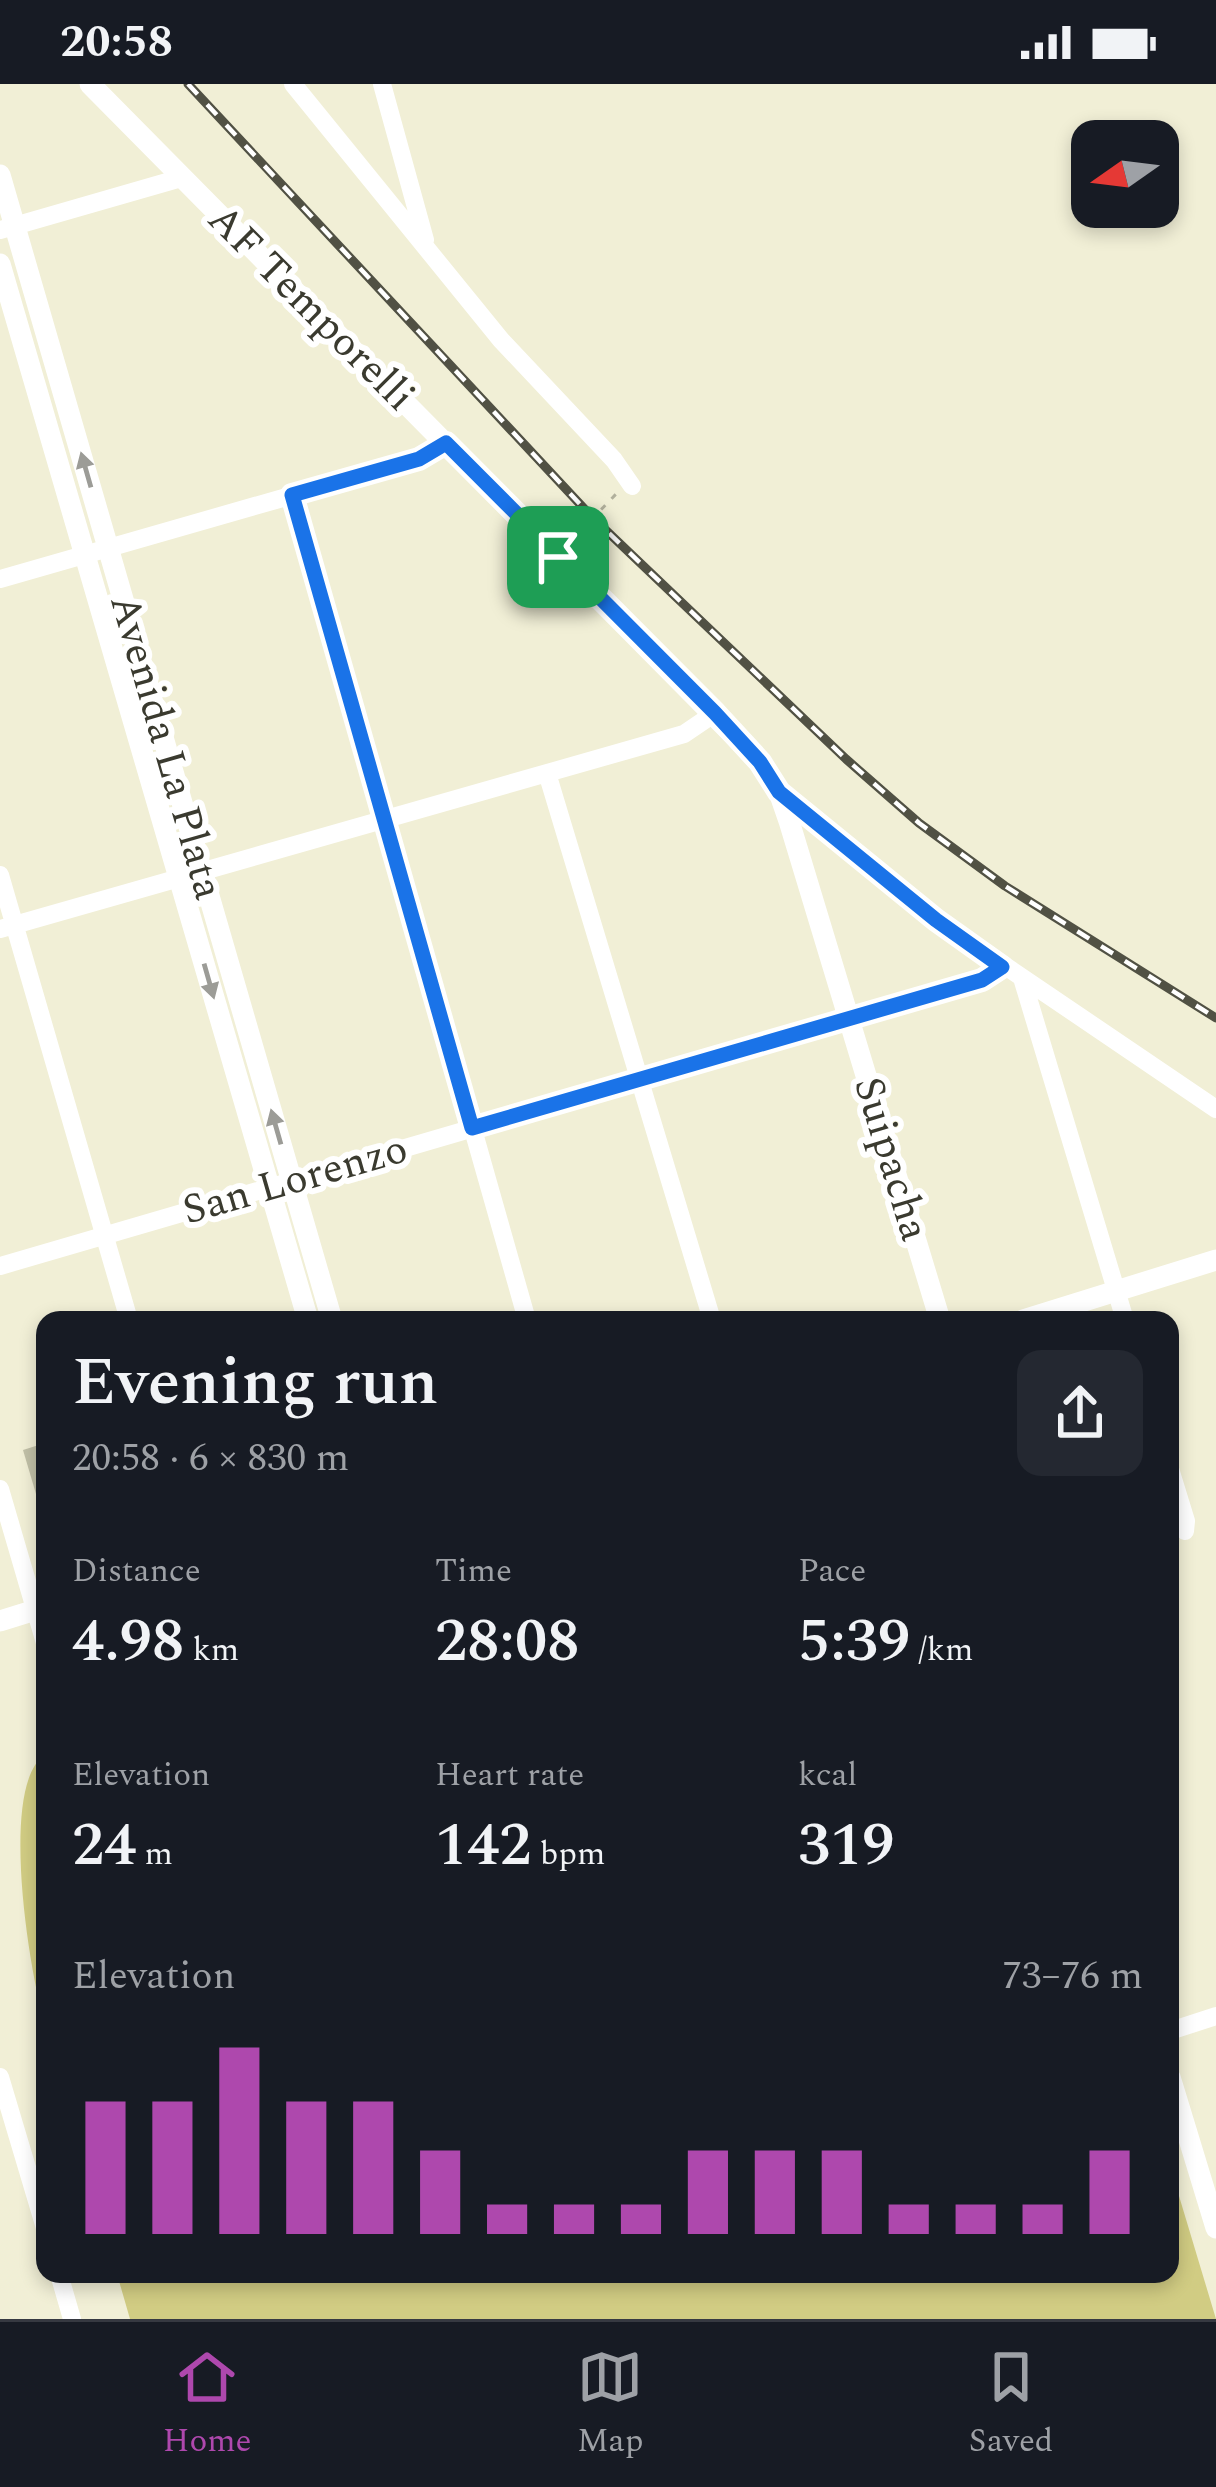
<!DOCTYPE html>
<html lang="en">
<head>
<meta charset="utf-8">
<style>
	:root { --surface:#171b24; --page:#242831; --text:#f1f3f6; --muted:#9ea1a6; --line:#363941; --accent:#ae48ad }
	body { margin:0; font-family:Spectral,serif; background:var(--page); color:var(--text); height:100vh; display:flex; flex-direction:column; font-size:45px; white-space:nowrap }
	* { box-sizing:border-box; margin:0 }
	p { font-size:39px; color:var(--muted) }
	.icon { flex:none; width:66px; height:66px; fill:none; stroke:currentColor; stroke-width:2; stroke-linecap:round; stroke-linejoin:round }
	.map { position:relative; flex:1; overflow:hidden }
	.panel { position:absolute; left:36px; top:1227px; width:1143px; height:972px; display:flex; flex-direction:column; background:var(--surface); border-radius:24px; box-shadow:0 6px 18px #0003 }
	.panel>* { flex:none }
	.needle { width:78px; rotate:256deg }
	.tools { position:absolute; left:1071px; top:36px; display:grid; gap:24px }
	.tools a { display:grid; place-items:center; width:108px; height:108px; border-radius:24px; background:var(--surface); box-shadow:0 6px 18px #0003; font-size:60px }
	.pin { position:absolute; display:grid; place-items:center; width:102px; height:102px; color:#fff; margin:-51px; border-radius:24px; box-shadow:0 6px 18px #0006 }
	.round { display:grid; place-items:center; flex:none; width:126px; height:126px; border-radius:24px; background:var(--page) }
	.summary { display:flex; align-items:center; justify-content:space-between; height:204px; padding:0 36px }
	h1 { font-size:66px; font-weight:600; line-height:90px }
	.figures { display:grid; grid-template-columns:repeat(3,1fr); gap:18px; height:204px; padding:12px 36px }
	.figures div { display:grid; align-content:center }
	.figures b { font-size:60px; font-weight:600 }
	.figures small { font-size:33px; font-weight:400 }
	.figures p { font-size:33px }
	.chart { height:336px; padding:24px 36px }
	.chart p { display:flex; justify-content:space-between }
	.chart svg { width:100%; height:216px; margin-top:12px; stroke:var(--accent); stroke-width:6 }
	.status { display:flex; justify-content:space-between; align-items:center; height:84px; padding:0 60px; background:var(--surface); direction:ltr }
	.status svg { height:33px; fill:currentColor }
	.tab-bar { display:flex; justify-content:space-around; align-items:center; height:168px; border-top:3px solid var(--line); background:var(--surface); font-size:33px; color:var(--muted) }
	.tab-bar a { display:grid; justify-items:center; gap:6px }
	.tab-bar .on { color:var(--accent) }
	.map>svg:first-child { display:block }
	.green { fill:#d1cc83 }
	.building { fill:#c1c0a7 }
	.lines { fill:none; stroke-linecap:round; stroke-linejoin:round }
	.path { stroke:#b1b09c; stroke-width:3; stroke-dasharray:6 9; stroke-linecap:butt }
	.minor { stroke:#fff; stroke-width:18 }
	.tertiary { stroke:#fff; stroke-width:21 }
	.rail-casing { stroke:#515144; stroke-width:9 }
	.rail { stroke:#fff; stroke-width:4.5; stroke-dasharray:14; stroke-linecap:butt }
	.oneway { fill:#9c9c97 }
	.route-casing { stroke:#fff; stroke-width:24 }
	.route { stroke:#1a73e8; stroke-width:15 }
	.labels { text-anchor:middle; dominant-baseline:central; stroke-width:12; stroke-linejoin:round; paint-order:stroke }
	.street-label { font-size:42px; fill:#3a3a2f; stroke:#fff }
</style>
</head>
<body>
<div class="status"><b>20:58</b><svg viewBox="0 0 49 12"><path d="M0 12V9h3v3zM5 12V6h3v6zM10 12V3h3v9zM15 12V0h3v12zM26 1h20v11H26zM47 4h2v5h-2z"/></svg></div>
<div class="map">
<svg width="1216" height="2235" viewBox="0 0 1216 2235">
	<rect width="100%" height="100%" fill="#f1efd6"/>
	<path class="green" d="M45,1671v270c-18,-63 -45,-242 0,-270z
		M1170,2082l46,153h-1086l-13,-45h1053z"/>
	<path class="building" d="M45,1359v78h-1l-21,-71z"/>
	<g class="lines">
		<path class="path" d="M570,458l47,-49"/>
		<path class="minor" d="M293,0l208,256 113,120 18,26
			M382,0l43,156
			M0,146l181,-52
			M293,411l234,825
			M0,495l419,-120 27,-16
			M547,689l165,547
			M779,708l157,127 280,190
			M0,791l129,445
			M0,845l684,-195 31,-21
			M1022,894l103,342
			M0,1182l982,-286 20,-13
			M1170,1385l16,52 -1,10
			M0,1405l45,154
			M1170,1947l46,-15
			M0,1993l45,151
			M59,2190l13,45"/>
		<path class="tertiary" d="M90,0l670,678 19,30 10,29 151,499
			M0,91l332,1145
			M0,180l308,1056
			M1023,1236l193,-60
			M0,1537l45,-14
			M1170,1993l46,151"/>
		<g class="rail-casing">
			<path id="rail" d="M188,0l404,433 254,242 73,64 86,63 211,132"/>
		</g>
		<use href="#rail" class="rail"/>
	</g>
	<defs><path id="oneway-solid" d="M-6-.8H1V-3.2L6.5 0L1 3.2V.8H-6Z" transform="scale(3)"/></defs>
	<g class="oneway">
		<use href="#oneway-solid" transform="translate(86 386) rotate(-106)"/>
		<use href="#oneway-solid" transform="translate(209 897) rotate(74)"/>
		<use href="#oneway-solid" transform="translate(276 1043) rotate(-106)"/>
	</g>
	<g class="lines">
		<g class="route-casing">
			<path id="route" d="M446,359l269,270 45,49 19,30 157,128 66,47 -20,13 -510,148 -180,-633 127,-36z"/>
		</g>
		<use href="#route" class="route"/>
	</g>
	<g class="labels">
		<g class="street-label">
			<text transform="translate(311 224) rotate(45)">AF Temporelli</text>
			<text transform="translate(166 663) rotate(74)">Avenida La Plata</text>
			<text transform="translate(891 1075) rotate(73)">Suipacha</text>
			<text transform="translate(295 1096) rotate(-16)">San Lorenzo</text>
		</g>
	</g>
</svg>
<div class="tools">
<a><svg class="needle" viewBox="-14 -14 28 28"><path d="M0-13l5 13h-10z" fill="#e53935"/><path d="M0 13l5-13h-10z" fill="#9ea1a6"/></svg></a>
</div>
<div class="pin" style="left:558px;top:473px;background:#1e9e55"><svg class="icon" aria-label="arrive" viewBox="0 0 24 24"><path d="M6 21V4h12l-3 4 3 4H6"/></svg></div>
<section class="panel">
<div class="summary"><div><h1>Evening run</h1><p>20:58 · 6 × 830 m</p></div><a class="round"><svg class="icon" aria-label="share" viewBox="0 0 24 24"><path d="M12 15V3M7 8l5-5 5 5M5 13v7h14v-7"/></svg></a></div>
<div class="figures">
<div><p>Distance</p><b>4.98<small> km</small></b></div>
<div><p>Time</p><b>28:08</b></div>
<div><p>Pace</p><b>5:39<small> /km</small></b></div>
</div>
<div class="figures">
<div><p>Elevation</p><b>24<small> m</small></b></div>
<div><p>Heart rate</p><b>142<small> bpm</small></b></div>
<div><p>kcal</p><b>319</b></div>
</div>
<div class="chart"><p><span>Elevation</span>73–76 m</p>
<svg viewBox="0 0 160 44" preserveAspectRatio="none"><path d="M5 44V17M15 44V17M25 44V6M35 44V17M45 44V17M55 44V27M65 44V38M75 44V38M85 44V38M95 44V27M105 44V27M115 44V27M125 44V38M135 44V38M145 44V38M155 44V27"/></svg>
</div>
</section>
</div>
<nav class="tab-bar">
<a class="on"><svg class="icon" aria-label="home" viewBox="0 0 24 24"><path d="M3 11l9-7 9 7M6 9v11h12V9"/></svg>Home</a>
<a><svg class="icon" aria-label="map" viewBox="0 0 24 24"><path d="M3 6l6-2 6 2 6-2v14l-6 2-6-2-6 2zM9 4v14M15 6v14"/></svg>Map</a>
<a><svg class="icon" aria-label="saved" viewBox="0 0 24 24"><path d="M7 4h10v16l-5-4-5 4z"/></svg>Saved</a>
</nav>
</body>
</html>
